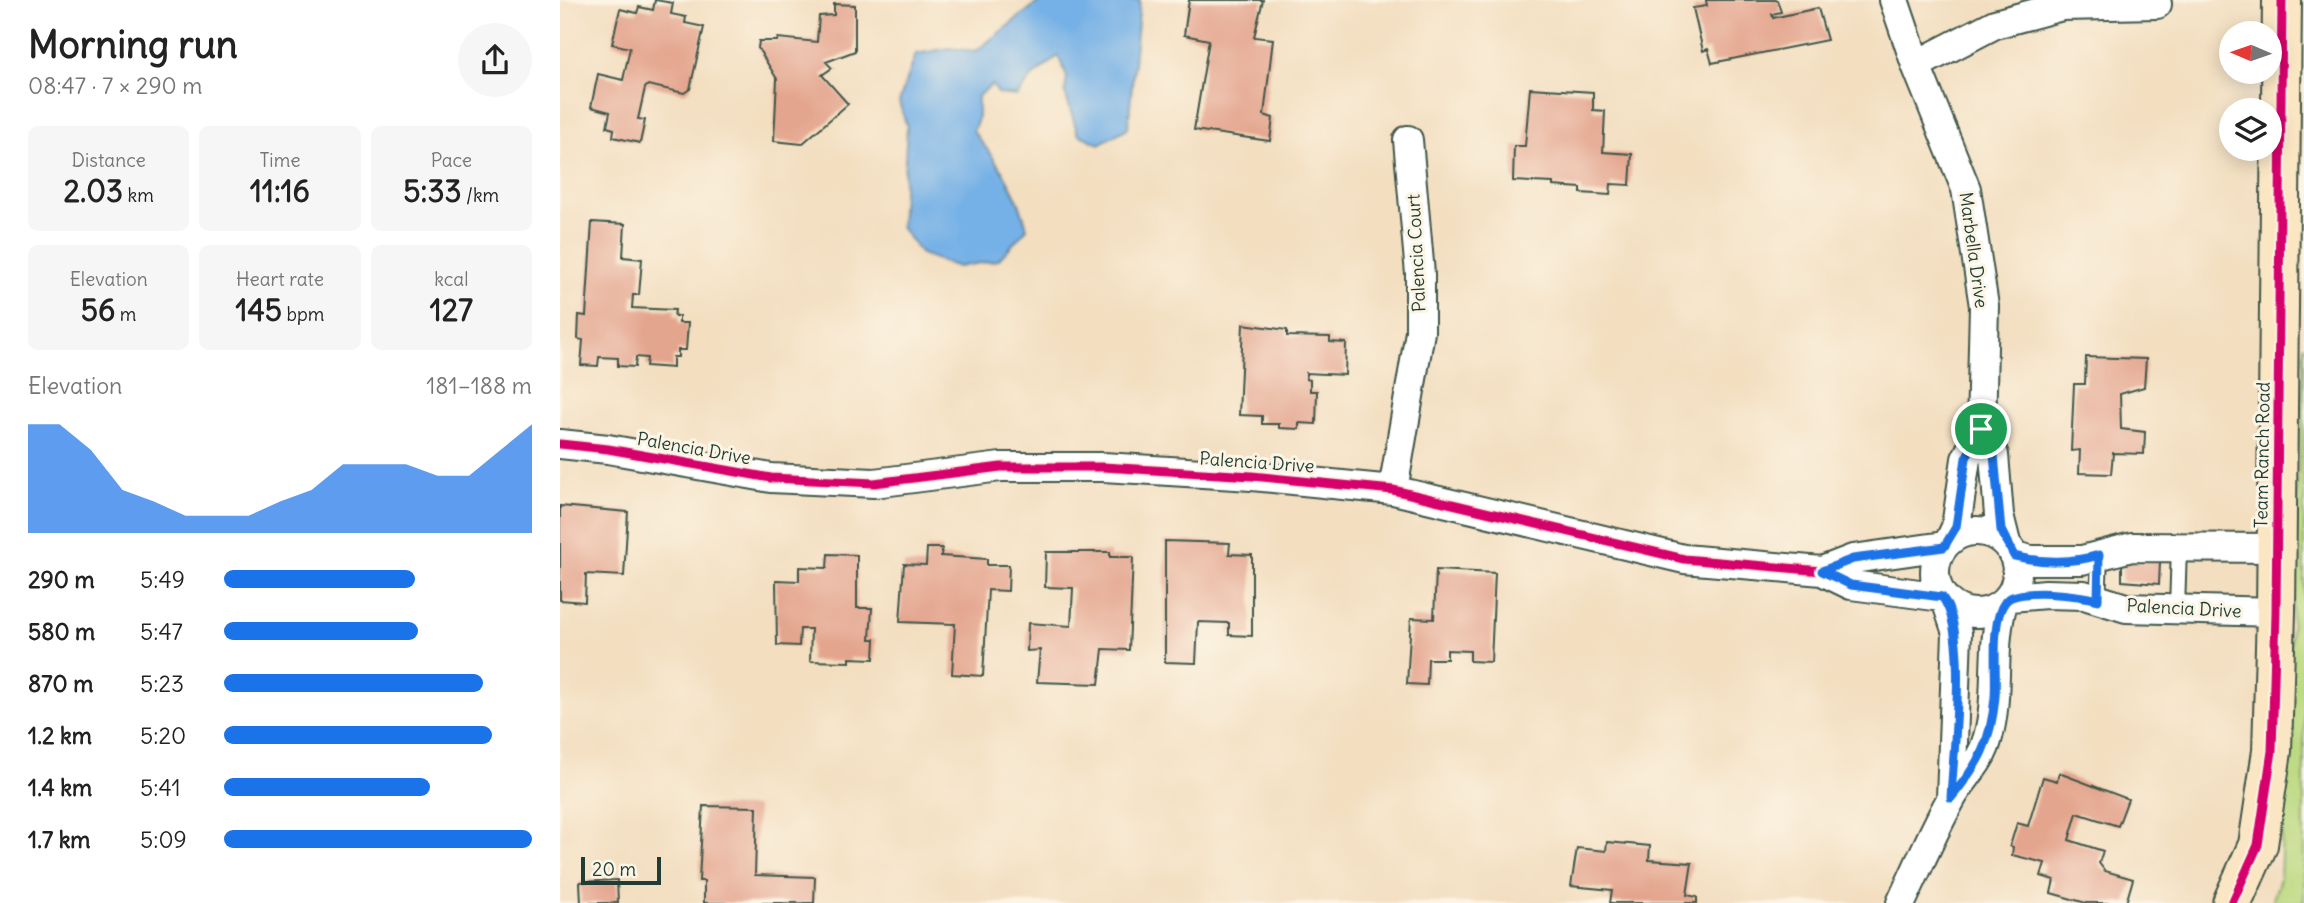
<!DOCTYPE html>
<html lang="en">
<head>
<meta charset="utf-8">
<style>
	:root { --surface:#fff; --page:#f6f6f6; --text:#222; --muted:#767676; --accent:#1a73e8 }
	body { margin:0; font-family:Delius,sans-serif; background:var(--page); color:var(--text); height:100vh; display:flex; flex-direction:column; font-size:26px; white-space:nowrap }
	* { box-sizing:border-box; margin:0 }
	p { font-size:23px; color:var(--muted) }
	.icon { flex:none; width:38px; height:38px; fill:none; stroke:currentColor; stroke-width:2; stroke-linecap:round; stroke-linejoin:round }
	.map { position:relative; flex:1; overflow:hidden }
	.sheet { display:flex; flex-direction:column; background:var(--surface); width:560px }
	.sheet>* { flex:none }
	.needle { width:46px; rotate:272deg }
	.tools { position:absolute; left:1659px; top:21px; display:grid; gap:14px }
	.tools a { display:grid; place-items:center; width:63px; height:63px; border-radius:50%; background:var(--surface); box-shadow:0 4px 18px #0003; font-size:35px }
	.scale { position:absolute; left:21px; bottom:18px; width:80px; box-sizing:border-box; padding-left:7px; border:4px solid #1f3d34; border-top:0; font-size:19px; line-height:24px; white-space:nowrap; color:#1f3d34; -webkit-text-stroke:5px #fcf5e5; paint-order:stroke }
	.pin { position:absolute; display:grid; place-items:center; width:60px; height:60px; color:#fff; margin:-30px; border:4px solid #fff; border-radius:50%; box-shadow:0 2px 7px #0007 }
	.round { display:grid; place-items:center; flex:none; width:74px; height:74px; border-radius:37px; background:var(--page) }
	.headline { display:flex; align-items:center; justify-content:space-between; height:119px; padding:0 28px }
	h1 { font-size:38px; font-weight:700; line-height:52px }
	.stats { display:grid; grid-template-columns:repeat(3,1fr); gap:10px; height:119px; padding:7px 28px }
	.stats div { display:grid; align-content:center; border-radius:10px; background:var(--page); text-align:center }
	.stats b { font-size:30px; font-weight:700 }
	.stats small { font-size:19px; font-weight:400 }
	.stats p { font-size:19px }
	.chart { height:196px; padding:14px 28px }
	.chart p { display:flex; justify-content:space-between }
	.chart svg { width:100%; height:126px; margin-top:7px; fill:var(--accent); opacity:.7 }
	ul { padding:0 28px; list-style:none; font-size:23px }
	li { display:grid; grid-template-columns:112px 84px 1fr; align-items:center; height:52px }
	li i { height:18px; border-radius:9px; background:var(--accent) }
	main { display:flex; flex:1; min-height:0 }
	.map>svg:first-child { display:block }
	.green { fill:#bad87e; stroke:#6c8a59; stroke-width:2 }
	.water { fill:#75b0e6; stroke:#4a768d; stroke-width:2 }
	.building { fill:#e4a58e }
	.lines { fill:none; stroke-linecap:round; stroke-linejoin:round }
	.lane-casing { stroke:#3f5549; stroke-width:18 }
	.street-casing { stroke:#3f5549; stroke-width:32 }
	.secondary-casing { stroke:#3f5549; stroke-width:42 }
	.lane { stroke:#fff; stroke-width:14 }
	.street { stroke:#fff; stroke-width:28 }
	.secondary { stroke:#fbe6c4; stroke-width:38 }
	.cycleway-casing { stroke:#fcf5e5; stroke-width:13 }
	.cycleway { stroke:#d6006c; stroke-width:9 }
	.route-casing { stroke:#fff; stroke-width:14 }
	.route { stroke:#1a73e8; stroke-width:9 }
	.labels { text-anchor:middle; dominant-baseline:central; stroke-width:6; stroke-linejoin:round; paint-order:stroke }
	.street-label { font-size:18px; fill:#1f3d34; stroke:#fcf5e5 }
</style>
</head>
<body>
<main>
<section class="sheet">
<div class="headline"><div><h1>Morning run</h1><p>08:47 · 7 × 290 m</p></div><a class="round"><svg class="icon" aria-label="share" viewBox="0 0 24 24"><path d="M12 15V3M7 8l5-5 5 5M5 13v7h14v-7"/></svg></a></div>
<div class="stats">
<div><p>Distance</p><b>2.03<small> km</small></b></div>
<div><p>Time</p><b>11:16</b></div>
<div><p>Pace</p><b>5:33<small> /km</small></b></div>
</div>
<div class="stats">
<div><p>Elevation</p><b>56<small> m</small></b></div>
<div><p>Heart rate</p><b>145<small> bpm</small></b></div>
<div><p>kcal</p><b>127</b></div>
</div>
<div class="chart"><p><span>Elevation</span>181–188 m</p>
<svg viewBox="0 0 160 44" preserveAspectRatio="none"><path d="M0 44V6L10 6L20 15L30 29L40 33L50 38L60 38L70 38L80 33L90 29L100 20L110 20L120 20L130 24L140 24L150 15L160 6V44z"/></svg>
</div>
<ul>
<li><b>290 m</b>5:49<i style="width:62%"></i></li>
<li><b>580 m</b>5:47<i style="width:63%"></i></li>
<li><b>870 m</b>5:23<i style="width:84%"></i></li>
<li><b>1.2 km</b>5:20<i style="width:87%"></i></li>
<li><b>1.4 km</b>5:41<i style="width:67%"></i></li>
<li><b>1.7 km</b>5:09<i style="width:100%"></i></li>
</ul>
</section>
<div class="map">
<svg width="1744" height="903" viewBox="0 0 1744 903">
	<rect width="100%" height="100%" fill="#fcf5e5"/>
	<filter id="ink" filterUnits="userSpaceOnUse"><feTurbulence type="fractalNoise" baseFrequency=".0143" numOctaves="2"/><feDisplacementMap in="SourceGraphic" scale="14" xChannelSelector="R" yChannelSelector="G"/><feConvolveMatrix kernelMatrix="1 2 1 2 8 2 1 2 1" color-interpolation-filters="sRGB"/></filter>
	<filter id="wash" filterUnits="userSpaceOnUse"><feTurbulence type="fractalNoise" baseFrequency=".00686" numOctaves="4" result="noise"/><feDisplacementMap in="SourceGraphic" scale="28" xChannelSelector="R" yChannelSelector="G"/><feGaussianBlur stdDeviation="1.57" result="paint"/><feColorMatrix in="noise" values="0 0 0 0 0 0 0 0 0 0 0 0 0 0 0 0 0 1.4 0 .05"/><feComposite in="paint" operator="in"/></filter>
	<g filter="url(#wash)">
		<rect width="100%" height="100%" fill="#f3dec0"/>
		<path class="green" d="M1744,344v559h-32l8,-25z"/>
		<path class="water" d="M481,0h99l-12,128 -29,16 -21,-10 -13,-41 2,-17 -9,-20 -26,21 -15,19 -18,-2 -7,-9 -14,11v23l-5,12c24,30 46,61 54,98l-29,31 -40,7 -37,-13 -20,-27 6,-100 -8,-25 17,-48 33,-6 27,3z"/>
		<g id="blocks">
			<path class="building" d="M95,0l18,3 -2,11 15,3 -1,6 19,4 -14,62 -6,4 -36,-8 -3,3 -7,31 7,1 -5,23 -27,-6 1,-8 -7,-2 3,-15 -19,-5 7,-33 25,6 7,-32 -18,-4 8,-35 17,4 2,-6 14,3z
				M629,0h74l-9,37 19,2 -9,76 9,3 -3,23 -76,-11 15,-90 -25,-5z
				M1146,0h71l4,12 -9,2 1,4 45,-10 9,32 -115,23 -4,-14 -5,2 -10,-43 14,-2z
				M274,4l21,1v46l-29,11 6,6 -10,7 26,29 -46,40 -28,-3 3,-62 -19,-31 1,-7h18l1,-3 39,4 2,-26 15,-1z
				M970,88l63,4v18l12,1 -2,41 29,2 -2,31 -19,-1 -1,11 -29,-2v-5l-28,-2v-3l-40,-2 1,-35h11z
				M32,222l33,2 -2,33 19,2 -3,36h-6l-1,13 43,2 -1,6h5v7h9l-2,27h-8v7h-5v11l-27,-2 1,-8 -11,-1 -1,10 -17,-1v-8l-19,-1 -1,9 -17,-1 2,-25 -5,-1 1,-24 7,1z
				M683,324l44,6v6l43,1v5l16,1 -1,32 -39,-2v6l4,1v11h7l-1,33 -17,-1v6l-20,-1v-4h-17v-8l-23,-1z
				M1526,357l60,2 -2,28 -24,7 1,35 24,3 -1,22 -31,-1 -2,21 -32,-1 1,-23 -9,1 3,-67h11z
				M0,506l68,6 -4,64 -38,-2 -1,28 -25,-2z
				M605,541l65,2 -1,11 23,1v81l-23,-1v-12l-31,-1 -2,41 -31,-1z
				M367,548h15l-1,8 46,3v6h22l-1,26 -20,-1 -5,86 -31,-2 3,-50 -55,-2 4,-58 22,1z
				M486,552h64v5h23l-4,93 -26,-1 -4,35 -62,-2 3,-32 -13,1 1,-28 43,3 2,-38 -28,-1z
				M268,554l29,1v53h15l-2,31h5l-1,20 -24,-1v4l-40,-1 1,-32h-11l-1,17 -22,-1 -1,-65 23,1v-14l28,1z
				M1562,562h38l-1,22 -37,-3z
				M876,570l59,3 -4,89 -21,-1v-10l-23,-1v9h-19l-1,26 -20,-1 4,-66 23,1z
				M1499,773l69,26 -10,27 -41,-13 -8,27 34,11 -4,12 6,8 28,8 -7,24h-40l-35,-10 3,-13 -13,-4 4,-13 -33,-8 1,-8 -3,-1 7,-23 11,3 15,-49 14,4z
				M143,806l54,1 -2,68 60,2 -1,26h-110v-22h-5z
				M1047,842l43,4 -1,14 43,3 -5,32 10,2v6h-87l2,-13 -41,-4 6,-38 29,3z
				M57,880l1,23h-37l-1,-21z"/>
		</g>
	</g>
	<g filter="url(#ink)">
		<use href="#blocks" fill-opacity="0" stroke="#3f5549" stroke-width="2"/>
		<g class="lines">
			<g class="lane-casing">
				<path id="lane" d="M1538,600l2,-45
					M1617,609l2,-62"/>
			</g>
			<g class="street-casing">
				<path id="street" d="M1334,0l22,65 50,124 18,117 -3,123 -15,30 -10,68 -6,13
					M1356,65l79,-41 67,-18 95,-2
					M1421,429l13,26 5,60 7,28
					M0,444l48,5 163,29 103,5 127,-16h102l149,9 141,14 291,69 138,12 29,14 91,12
					M833,490l27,-158v-58l-12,-134
					M1375 572a41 41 0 1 1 82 0a41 41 0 1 1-82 0Z
					M1454,556l17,4h51l50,-13 144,1
					M1262,571l31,-12 91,-13
					M1450,597l36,-3 38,1 42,13 150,4
					M1387,603l10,30 -6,165
					M1341,903c16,-34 31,-69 49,-102 12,-24 31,-36 38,-64 12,-44 2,-90 15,-134"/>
			</g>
			<g class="secondary-casing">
				<path id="secondary" d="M1672,903l26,-58 14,-94 4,-139 6,-612"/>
			</g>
			<use href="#lane" class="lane"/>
			<use href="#street" class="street"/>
			<use href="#secondary" class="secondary"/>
			<g class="cycleway-casing">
				<path id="cycleway" d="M0,444l48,5 163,29 103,5 127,-16h102l149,9 141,14 291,69 138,12 29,14 91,12
					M1672,903l26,-58 14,-94 4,-139 6,-612"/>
			</g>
			<use href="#cycleway" class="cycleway"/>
		</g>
	</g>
	<g class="lines" filter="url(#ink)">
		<g class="route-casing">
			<path id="route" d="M1421,429l13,26 7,75 13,26c27,7 59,7 85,-1l-1,45c-16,-5 -82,-13 -93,2 -15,19 -8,71 -10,95 -4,46 -16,66 -44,101 2,-46 18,-168 -9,-201l-91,-12 -29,-14 31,-12 91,-12 12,-20 10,-69z"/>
		</g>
		<use href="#route" class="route"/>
	</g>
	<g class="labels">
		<g class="street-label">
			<text transform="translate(1414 250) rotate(82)">Marbella Drive</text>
			<text transform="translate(856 253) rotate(-93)">Palencia Court</text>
			<text transform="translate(134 448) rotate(10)">Palencia Drive</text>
			<text transform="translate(1702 455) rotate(-89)">Team Ranch Road</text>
			<text transform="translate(697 462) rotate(4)">Palencia Drive</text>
			<text transform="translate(1624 608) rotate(3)">Palencia Drive</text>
		</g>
	</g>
</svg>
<div class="tools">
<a><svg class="needle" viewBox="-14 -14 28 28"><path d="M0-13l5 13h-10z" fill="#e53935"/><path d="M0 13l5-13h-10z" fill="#767676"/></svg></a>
<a><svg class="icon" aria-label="layers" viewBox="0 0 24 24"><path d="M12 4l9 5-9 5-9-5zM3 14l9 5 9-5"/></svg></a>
</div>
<div class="scale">20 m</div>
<div class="pin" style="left:1421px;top:429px;background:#1e9e55"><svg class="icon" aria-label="arrive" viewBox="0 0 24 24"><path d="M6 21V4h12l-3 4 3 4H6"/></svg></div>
</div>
</main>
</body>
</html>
